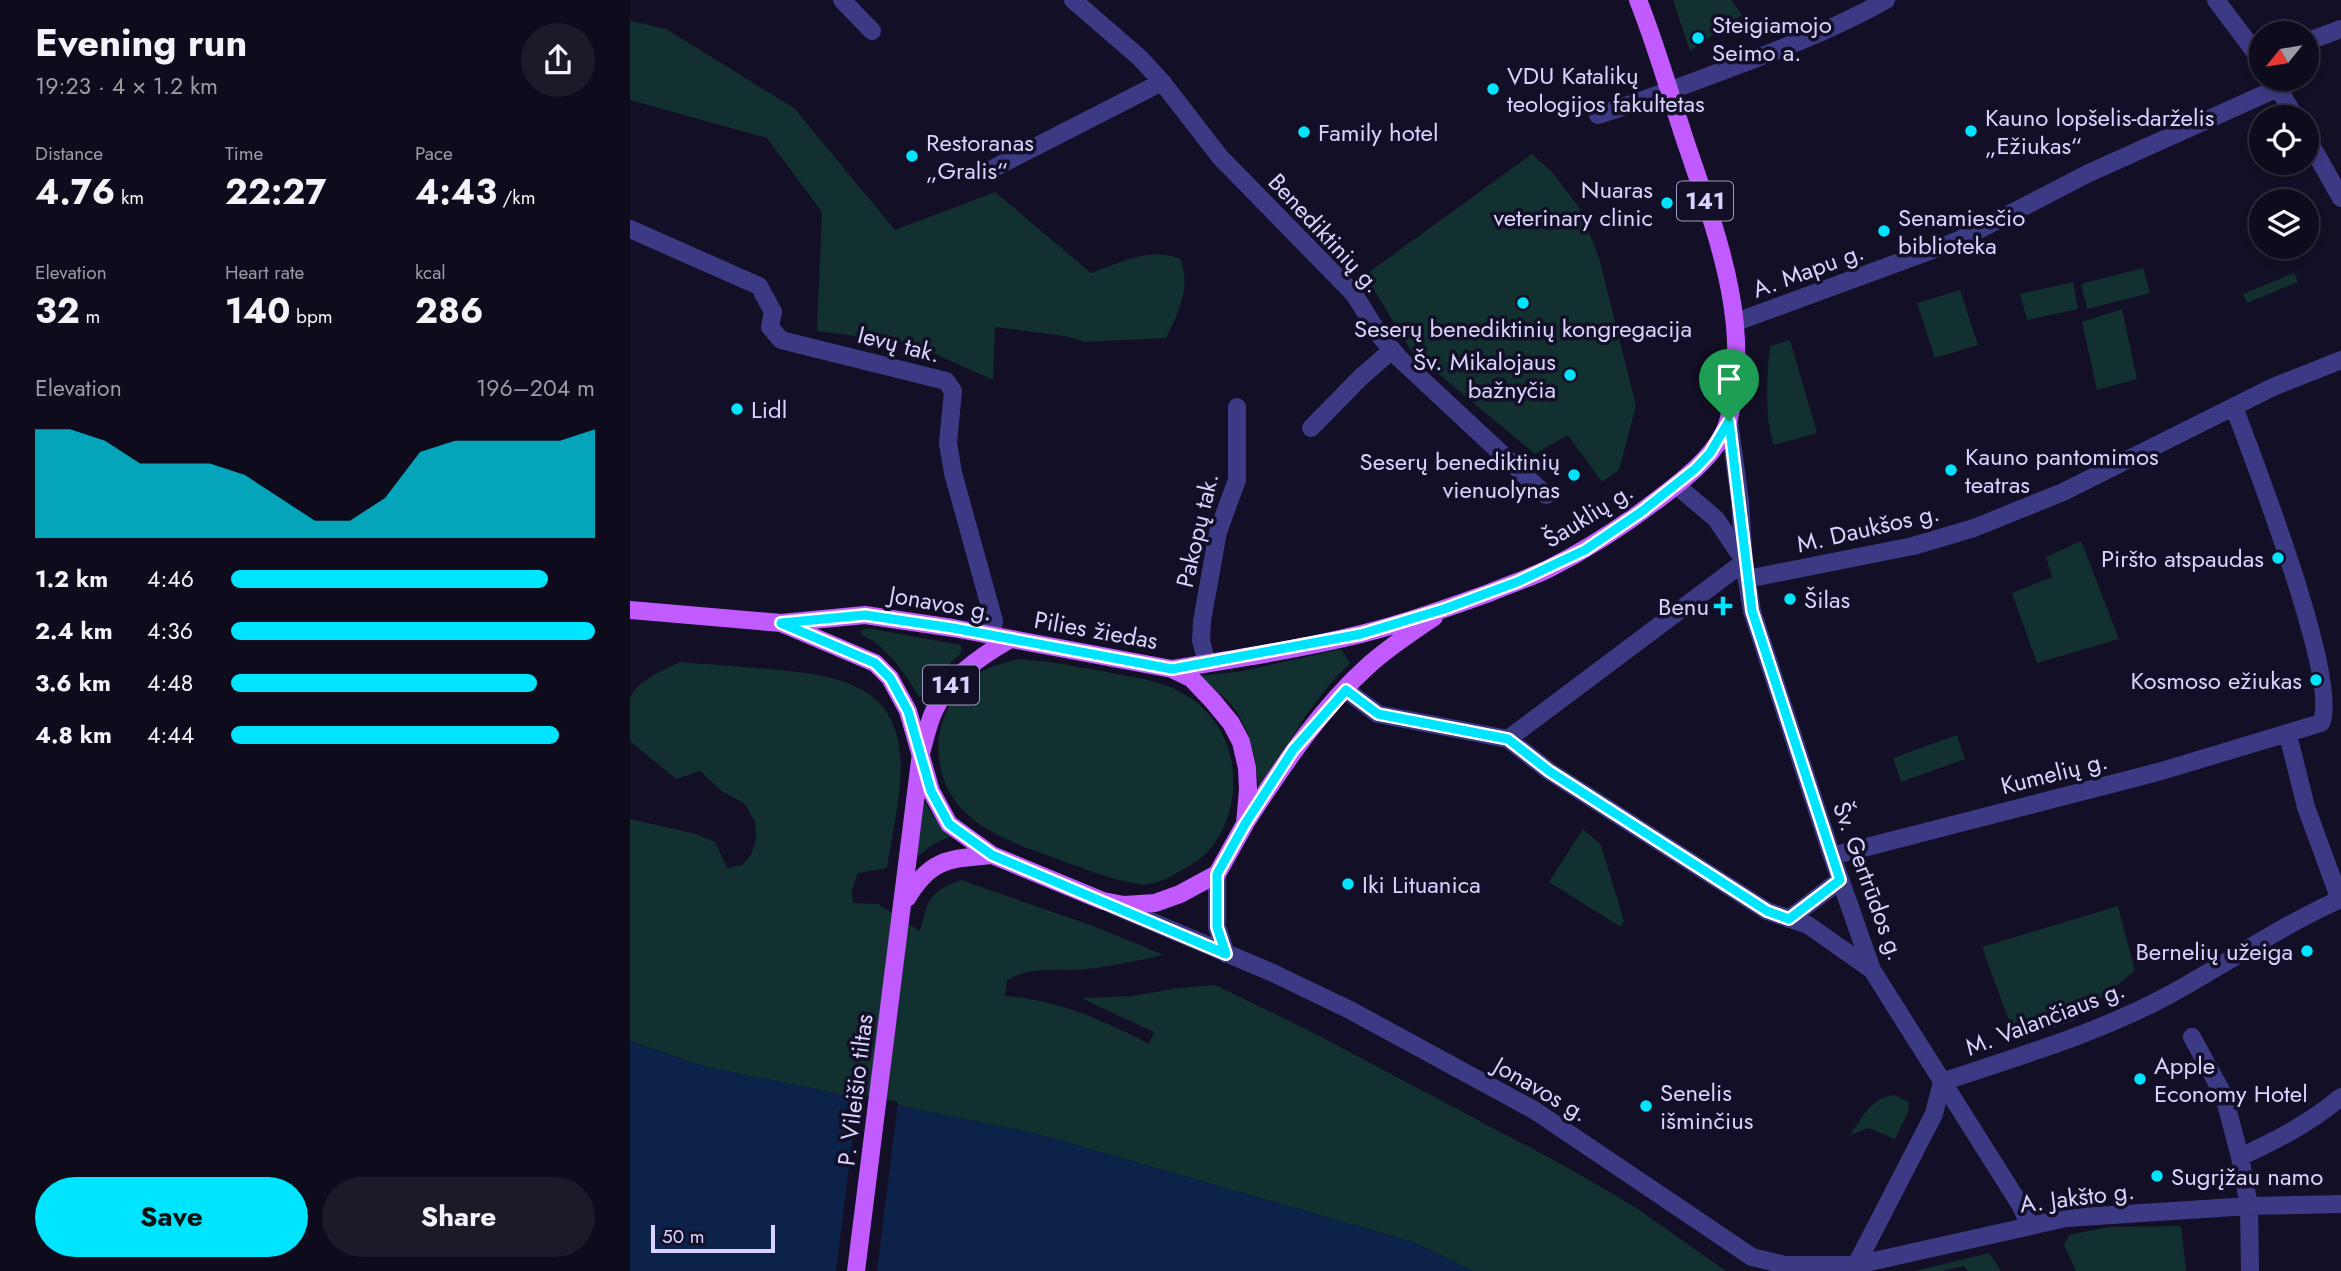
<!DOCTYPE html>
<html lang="en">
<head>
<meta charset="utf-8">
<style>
	:root { --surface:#0e0b1c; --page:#1c1929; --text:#f1f3f6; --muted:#9b9ba3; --line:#2e2b3b; --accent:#00e5ff }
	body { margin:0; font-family:Jost,sans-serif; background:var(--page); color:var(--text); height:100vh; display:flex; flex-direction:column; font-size:26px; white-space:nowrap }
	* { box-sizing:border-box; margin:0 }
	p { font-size:23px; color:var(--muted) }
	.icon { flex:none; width:38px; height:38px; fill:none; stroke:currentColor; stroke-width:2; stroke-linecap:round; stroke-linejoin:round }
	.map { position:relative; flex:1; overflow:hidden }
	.details { display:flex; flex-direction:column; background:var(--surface); width:630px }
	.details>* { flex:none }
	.needle { width:46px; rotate:240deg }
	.tools { position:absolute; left:1619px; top:21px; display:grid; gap:14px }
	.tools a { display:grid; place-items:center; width:70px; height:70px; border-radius:50%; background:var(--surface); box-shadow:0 4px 10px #0003,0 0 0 2px var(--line); font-size:35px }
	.scale { position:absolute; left:21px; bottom:18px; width:124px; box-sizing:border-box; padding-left:7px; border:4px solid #d9d4ff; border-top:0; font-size:19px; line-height:24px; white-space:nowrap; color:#d9d4ff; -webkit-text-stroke:5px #130f26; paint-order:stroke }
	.pin { position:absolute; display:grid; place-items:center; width:60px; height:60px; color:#fff; margin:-72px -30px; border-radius:50% 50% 50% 0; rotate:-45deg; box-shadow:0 0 7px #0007 }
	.pin .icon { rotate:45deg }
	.round { display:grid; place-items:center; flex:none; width:74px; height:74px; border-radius:37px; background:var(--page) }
	.headline { display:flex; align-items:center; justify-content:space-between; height:119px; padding:0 35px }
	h1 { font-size:38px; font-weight:700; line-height:52px }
	.figures { display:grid; grid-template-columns:repeat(3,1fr); gap:10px; height:119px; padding:7px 35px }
	.figures div { display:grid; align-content:center }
	.figures b { font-size:35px; font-weight:700 }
	.figures small { font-size:19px; font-weight:400 }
	.figures p { font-size:19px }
	.chart { height:196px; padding:14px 35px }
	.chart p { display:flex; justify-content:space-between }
	.chart svg { width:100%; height:126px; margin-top:7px; fill:var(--accent); opacity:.7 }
	.action { display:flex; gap:14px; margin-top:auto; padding:14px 35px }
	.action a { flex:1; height:80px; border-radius:42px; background:var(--accent); color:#111; font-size:28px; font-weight:700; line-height:80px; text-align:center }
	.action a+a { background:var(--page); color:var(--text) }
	ul { padding:0 35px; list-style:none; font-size:23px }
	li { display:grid; grid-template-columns:112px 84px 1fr; align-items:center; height:52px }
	li i { height:18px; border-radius:9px; background:var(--accent) }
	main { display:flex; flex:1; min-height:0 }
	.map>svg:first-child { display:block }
	.green { fill:#12302f }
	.water { fill:#0c2248 }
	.pier { fill:#130f26 }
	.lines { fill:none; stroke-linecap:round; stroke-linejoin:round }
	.minor { stroke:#3d3a85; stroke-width:18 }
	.major { stroke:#c25bff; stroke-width:18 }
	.route-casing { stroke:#fff; stroke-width:14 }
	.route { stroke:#00e5ff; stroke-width:9 }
	.poi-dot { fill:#00e5ff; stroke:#130f26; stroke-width:2.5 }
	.labels { text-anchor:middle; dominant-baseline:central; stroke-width:7; stroke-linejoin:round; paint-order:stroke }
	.shield { fill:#130f26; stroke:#9e99be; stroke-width:2 }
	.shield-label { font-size:23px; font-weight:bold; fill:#d9d4ff }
	.poi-label { font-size:24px; fill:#d9d4ff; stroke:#130f26; text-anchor:start }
	.street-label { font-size:24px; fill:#d9d4ff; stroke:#130f26 }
</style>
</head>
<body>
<main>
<section class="details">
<div class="headline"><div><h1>Evening run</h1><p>19:23 · 4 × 1.2 km</p></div><a class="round"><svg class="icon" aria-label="share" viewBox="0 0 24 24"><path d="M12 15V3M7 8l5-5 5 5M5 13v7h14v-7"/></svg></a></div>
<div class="figures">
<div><p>Distance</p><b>4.76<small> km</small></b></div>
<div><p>Time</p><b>22:27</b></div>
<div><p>Pace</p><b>4:43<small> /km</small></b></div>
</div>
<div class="figures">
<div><p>Elevation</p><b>32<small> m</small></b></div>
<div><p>Heart rate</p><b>140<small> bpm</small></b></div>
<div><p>kcal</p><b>286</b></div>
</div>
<div class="chart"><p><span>Elevation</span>196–204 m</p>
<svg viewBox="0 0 160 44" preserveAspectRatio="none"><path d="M0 44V6L10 6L20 10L30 18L40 18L50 18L60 22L70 30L80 38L90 38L100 30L110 14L120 10L130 10L140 10L150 10L160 6V44z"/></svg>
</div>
<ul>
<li><b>1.2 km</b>4:46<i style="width:87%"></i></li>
<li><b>2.4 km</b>4:36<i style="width:100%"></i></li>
<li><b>3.6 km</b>4:48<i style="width:84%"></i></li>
<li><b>4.8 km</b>4:44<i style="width:90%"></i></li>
</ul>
<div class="action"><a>Save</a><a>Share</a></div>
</section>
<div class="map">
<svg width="1711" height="1271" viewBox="0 0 1711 1271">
	<rect width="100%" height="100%" fill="#130f26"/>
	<path class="green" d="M1043,0h58l11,15 -52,36z
		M0,21l36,8 128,79 101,122 100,-38 96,81c30,-10 58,-27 89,-14 12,27 -2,55 -14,79l-81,4 -20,-6 -70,-9 -2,53 -82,-37 -94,-12 5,-119 -55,-74 -137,-38z
		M902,154l21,19 27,36 19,49 37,148 -17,64 -17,12 -34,-47 -33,19 -123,-102 -47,-77z
		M1513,268l7,25 -63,16 -6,-25z
		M1664,273l4,9 -51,21 -4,-9z
		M1443,282l5,27 -51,11 -7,-26z
		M1330,290l18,55 -43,13 -18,-55z
		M1492,309l15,70 -40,11 -15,-68z
		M1160,340l27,93 -43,12c-10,-26 -7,-71 -4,-99z
		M1451,541l38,98 -82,24 -25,-70 40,-16 -6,-20z
		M237,628l93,17 2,3 -2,6 -28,26 -9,16 -4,1c-14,-23 -32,-52 -58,-62v-4z
		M711,649l9,14c-39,37 -64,84 -91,130 -3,-31 -7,-60 -26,-86 -8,-11 -22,-21 -33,-31l43,-5z
		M388,659c32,2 62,8 94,14 25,5 53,8 75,23 51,31 60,101 27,148 -7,11 -21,20 -32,26 -13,8 -30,17 -45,14 -28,-5 -54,-16 -80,-25 -49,-18 -107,-36 -117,-94 -3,-17 -2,-36 6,-52 16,-35 35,-45 72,-54z
		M50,662c33,3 67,5 101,8 55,6 112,14 119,82 4,36 -8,80 -13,116l-29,5 -6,16 1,14 25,1 42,27c9,-32 7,-38 41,-51l132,46 71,29c-25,5 -50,11 -76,14 -28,3 -54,-4 -81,11l-2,16c53,4 98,24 144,48l5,-12 -73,-34 52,-2 44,-8 38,-3 93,45 255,135 72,42 91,64h-253l-60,-29 -379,-109 -328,-66 -76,-26v-222l66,15 19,8 12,26 15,-3 9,-10 5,-16 -1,-17 -10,-18 -22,-12 -23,-21 -24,8 -46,-38c0,-13 0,-29 0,-41 4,-19 34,-30 50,-38z
		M1327,735l8,24 -64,23 -8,-24z
		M292,800l2,1 10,16 17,19 -19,9 -19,15z
		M953,829l18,16 23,76 -3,6 -72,-45z
		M1488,906l17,65 -62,50 -57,19 -34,-93z
		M1265,1095l14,7 -1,10 -13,27 -26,-11 -19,7c13,-18 21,-38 45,-40z
		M1551,1226l5,45h-110l-12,-26 5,-10 39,-8z
		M1359,1253l12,18h-33l-4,-5 -22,5h-27z"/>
	<path class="water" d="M0,1041l76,26 328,66 379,109 60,29h-843z"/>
	<path class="pier" d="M228,1094l40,8 -21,169h-41z"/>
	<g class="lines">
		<path class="minor" d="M212,0l30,31
			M443,0l67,58 22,24 58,75 134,137 26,42 20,23 146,136
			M1586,0l45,60
			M1676,42l35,-13
			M1643,79l22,38
			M968,115c51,-16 101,-35 151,-54 47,-18 93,-36 137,-61
			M1676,136l35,62
			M364,168l168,-86
			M0,229l129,57 14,26 -3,15 11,13 165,41 7,10 -5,52 5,30 41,148 -3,15
			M1106,322l221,-81 132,-68 189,-85
			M1099,421l11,80 4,61 8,49 80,245 40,114 149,236 9,20
			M681,428l50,-51 31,-27
			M1046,485l40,34 27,40
			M1117,579l166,-33 61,-18 89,-36 210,-105 68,-27
			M577,663l-6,-22 1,-20 16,-89 19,-52v-73
			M716,690l32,24 130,25 41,32 218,140 41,14 64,45
			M1658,735l18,72 34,93
			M878,739l236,-177
			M1202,856l326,-84 163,-49c20,-40 -68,-265 -87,-316
			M587,874v53l9,27
			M480,904l163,69 77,37 184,100 218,147 33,8h71l210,-47 183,-12 92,-2
			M1159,919l51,-39
			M1562,1037l32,59 16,61 9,49 1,65
			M1312,1082c77,-26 154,-48 225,-86 59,-32 113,-70 174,-97
			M1610,1157c37,-17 70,-34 101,-60
			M1226,1265l78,-151 8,-32"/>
		<path class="major" d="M0,610l151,13 84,-8 88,13 219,41 19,9 21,22 19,23 10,19 6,26 1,21 -3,35 -28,50 -37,20 -25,9 -31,2 -21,-4 -111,-46 -43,-31 -18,-33 -23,-80 -18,-33 -15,-15 -94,-40
			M542,669c63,-10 128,-20 189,-35 44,-11 86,-26 128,-41 19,-8 40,-15 59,-24 40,-20 78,-45 113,-72 25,-19 61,-47 68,-79 24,-97 -15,-191 -45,-281 -15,-46 -28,-92 -46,-137
			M616,822c37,-56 73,-112 123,-157 20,-18 43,-33 65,-48
			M277,898c24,-40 42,-39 85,-43
			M226,1271l65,-518c4,-14 7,-29 13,-42 15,-33 45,-54 75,-71"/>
	</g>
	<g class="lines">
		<g class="route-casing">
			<path id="route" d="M1099,421l23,190 88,269 -51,39 -22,-8 -218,-140 -41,-32 -130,-25 -32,-24 -53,60 -48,74 -28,50v53l9,27 -234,-99 -43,-31 -18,-33 -23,-80 -18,-33 -15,-15 -94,-40 84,-8 88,13 219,41 189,-35 83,-25 73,-27 68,-32 56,-38 54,-43 15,-16z"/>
		</g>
		<use href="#route" class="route"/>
	</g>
	<g class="poi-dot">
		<circle cx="1068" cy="38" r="7"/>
		<circle cx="863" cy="89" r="7"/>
		<circle cx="1341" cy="131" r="7"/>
		<circle cx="674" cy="132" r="7"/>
		<circle cx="282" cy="156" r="7"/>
		<circle cx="1037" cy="203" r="7"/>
		<circle cx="1254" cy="231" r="7"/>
		<circle cx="893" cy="303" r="7"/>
		<circle cx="940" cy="375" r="7"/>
		<circle cx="107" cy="409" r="7"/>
		<circle cx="1321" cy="470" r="7"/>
		<circle cx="944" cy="475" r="7"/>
		<circle cx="1648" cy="558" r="7"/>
		<circle cx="1160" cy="599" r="7"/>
		<path d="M1089.5 595.5h7v7h7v7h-7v7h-7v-7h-7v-7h7z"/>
		<circle cx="1686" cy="680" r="7"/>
		<circle cx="718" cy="884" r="7"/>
		<circle cx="1677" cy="951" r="7"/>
		<circle cx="1510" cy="1079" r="7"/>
		<circle cx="1016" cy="1106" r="7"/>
		<circle cx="1527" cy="1176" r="7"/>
	</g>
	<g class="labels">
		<g class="shield">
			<rect x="1047" y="181.5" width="56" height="39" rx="5"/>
			<rect x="293" y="665.5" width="56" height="39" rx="5"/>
		</g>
		<g class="shield-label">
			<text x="1075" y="201">141</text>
			<text x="321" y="685">141</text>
		</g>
		<g class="poi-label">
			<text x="1082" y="24">Steigiamojo<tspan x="1082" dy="28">Seimo a.</tspan></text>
			<text x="877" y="75">VDU Katalikų<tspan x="877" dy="28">teologijos fakultetas</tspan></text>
			<text x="1355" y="117">Kauno lopšelis-darželis<tspan x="1355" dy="28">„Ežiukas“</tspan></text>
			<text x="688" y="132">Family hotel</text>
			<text x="296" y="142">Restoranas<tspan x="296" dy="28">„Gralis“</tspan></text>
			<text x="1023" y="189" text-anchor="end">Nuaras<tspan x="1023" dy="28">veterinary clinic</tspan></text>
			<text x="1268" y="217">Senamiesčio<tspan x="1268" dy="28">biblioteka</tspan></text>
			<text x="893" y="328" text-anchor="middle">Seserų benediktinių kongregacija</text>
			<text x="926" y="361" text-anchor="end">Šv. Mikalojaus<tspan x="926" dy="28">bažnyčia</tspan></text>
			<text x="121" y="409">Lidl</text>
			<text x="1335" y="456">Kauno pantomimos<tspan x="1335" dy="28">teatras</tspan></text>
			<text x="930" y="461" text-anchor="end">Seserų benediktinių<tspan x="930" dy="28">vienuolynas</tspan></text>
			<text x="1634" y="558" text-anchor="end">Piršto atspaudas</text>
			<text x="1174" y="599">Šilas</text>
			<text x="1079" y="606" text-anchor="end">Benu</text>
			<text x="1672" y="680" text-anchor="end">Kosmoso ežiukas</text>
			<text x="732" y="884">Iki Lituanica</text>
			<text x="1663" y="951" text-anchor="end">Bernelių užeiga</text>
			<text x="1524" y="1065">Apple<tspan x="1524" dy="28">Economy Hotel</tspan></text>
			<text x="1030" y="1092">Senelis<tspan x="1030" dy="28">išminčius</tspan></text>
			<text x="1541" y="1176">Sugrįžau namo</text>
		</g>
		<g class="street-label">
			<text transform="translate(695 233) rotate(47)">Benediktinių g.</text>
			<text transform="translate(1178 270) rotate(-20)">A. Mapu g.</text>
			<text transform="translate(269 344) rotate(14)">Ievų tak.</text>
			<text transform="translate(958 515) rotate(-32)">Šauklių g.</text>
			<text transform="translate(1238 528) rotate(-13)">M. Daukšos g.</text>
			<text transform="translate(567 530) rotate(-77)">Pakopų tak.</text>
			<text transform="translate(311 603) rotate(10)">Jonavos g.</text>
			<text transform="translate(466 630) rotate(10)">Pilies žiedas</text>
			<text transform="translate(1424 773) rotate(-14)">Kumelių g.</text>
			<text transform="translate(1239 881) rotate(70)">Šv. Gertrūdos g.</text>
			<text transform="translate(1415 1018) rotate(-21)">M. Valančiaus g.</text>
			<text transform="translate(911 1089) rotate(30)">Jonavos g.</text>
			<text transform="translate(225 1090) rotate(-83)">P. Vileišio tiltas</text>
			<text transform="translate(1447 1197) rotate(-7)">A. Jakšto g.</text>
		</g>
	</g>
</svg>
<div class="tools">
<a><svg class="needle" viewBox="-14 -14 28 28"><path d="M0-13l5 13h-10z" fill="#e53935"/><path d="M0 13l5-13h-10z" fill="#9b9ba3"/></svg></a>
<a><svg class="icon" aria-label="locate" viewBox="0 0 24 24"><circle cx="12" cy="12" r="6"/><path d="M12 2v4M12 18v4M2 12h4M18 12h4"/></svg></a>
<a><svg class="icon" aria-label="layers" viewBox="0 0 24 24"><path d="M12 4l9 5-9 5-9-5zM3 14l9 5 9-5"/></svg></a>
</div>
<div class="scale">50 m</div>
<div class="pin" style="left:1099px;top:421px;background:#1e9e55"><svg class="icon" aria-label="arrive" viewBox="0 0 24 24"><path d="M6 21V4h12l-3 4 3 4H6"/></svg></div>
</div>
</main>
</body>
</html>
